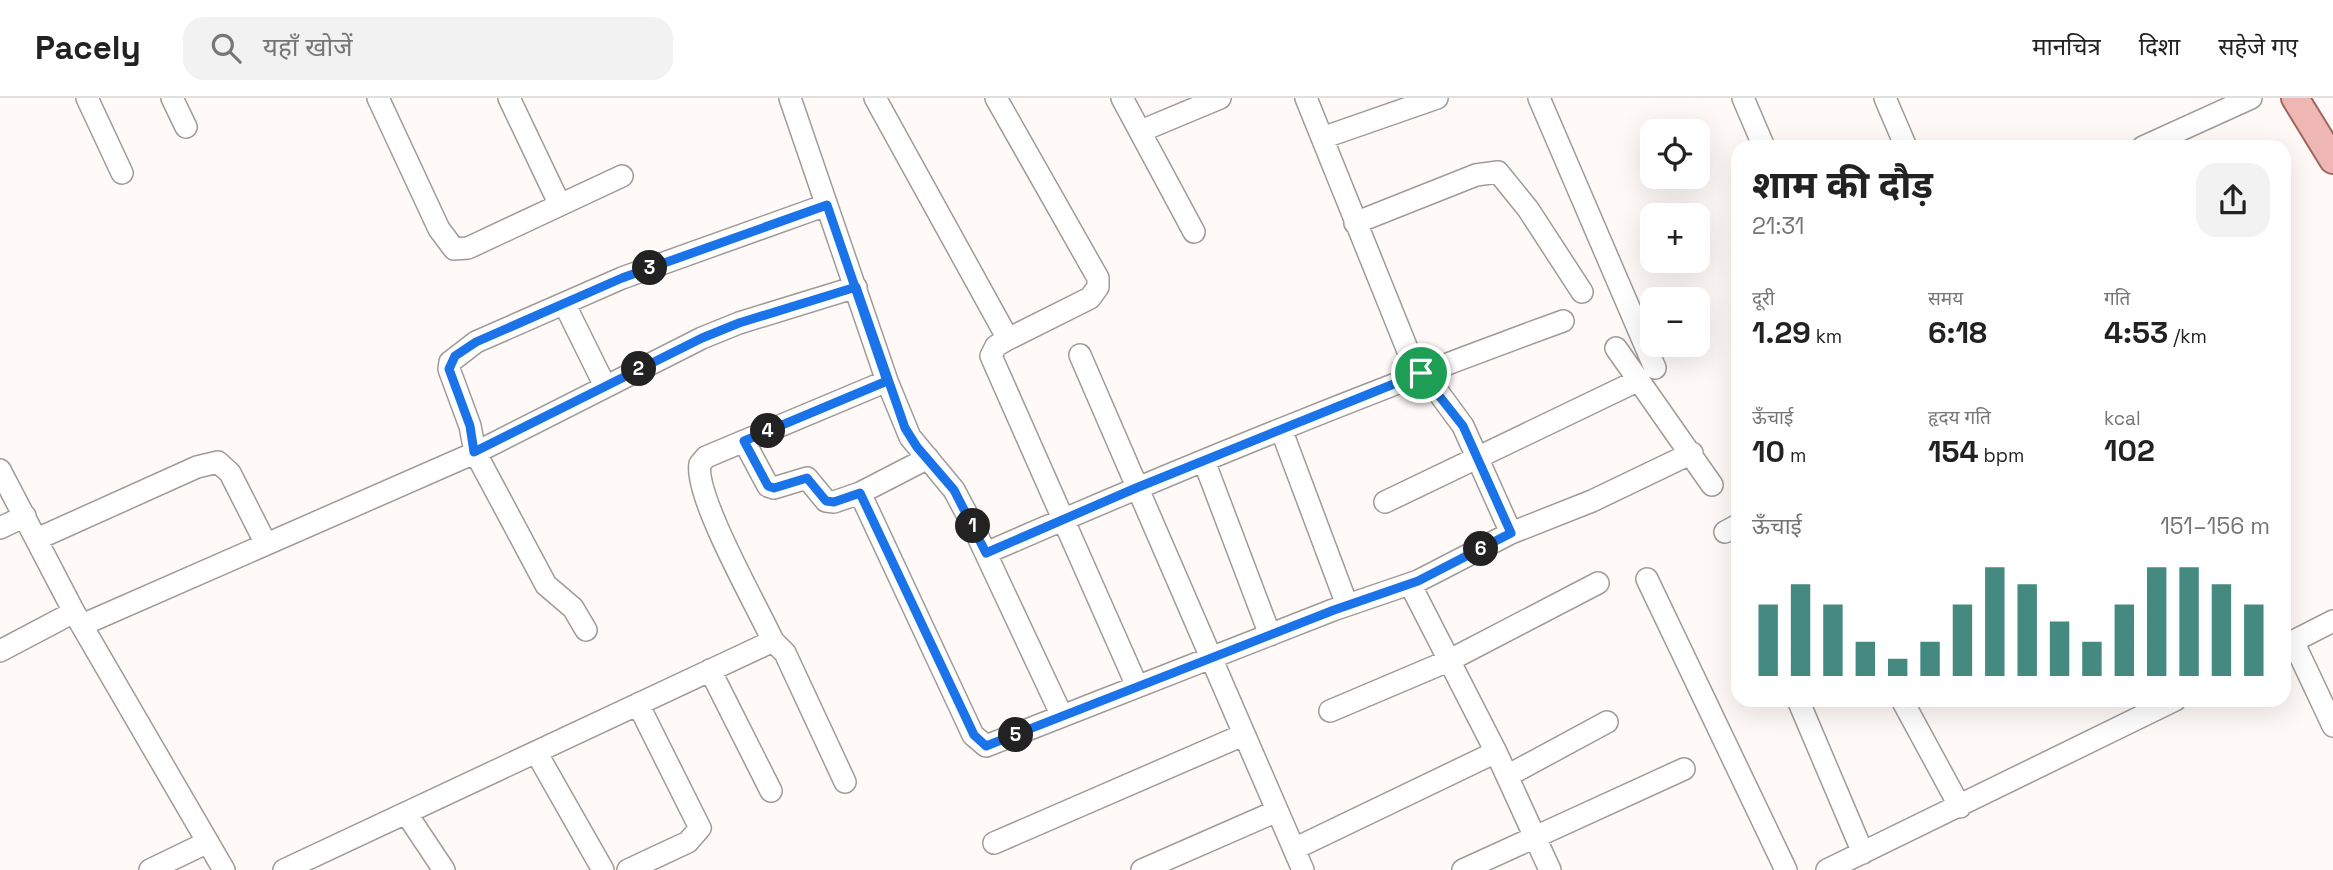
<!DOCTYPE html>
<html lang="hi">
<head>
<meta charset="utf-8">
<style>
	:root { --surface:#fff; --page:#f2f2f2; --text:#222; --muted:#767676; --line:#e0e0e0; --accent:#448a81 }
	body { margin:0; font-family:"Space Grotesk","Noto Sans Devanagari",sans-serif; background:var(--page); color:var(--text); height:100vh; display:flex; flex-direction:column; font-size:26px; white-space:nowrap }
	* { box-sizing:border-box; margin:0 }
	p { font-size:23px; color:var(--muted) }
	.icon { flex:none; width:38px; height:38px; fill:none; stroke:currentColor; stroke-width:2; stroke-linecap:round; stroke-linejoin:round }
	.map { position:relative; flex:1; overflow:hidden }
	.panel { position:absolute; left:1731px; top:42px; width:560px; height:567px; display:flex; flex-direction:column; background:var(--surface); border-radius:21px; box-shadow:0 7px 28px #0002 }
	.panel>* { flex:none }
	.controls { position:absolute; left:1640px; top:21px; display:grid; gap:14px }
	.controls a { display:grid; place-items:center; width:70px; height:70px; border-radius:14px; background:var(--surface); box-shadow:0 7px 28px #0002; font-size:35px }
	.pin { position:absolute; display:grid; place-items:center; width:60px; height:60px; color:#fff; margin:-30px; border:4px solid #fff; border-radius:50%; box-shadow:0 2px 7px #0007 }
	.km { position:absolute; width:35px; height:35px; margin:-18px; border-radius:50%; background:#222; color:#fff; font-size:19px; line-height:35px; text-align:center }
	.round { display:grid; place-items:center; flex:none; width:74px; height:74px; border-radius:21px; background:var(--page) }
	.head { display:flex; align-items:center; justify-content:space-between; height:119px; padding:0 21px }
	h1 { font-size:38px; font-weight:700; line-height:52px }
	.stats { display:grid; grid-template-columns:repeat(3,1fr); gap:10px; height:119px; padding:7px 21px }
	.stats div { display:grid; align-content:center }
	.stats b { font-size:30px; font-weight:700 }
	.stats small { font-size:19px; font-weight:400 }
	.stats p { font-size:19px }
	.chart { height:196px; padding:14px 21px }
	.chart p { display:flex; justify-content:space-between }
	.chart svg { width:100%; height:126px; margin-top:7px; stroke:var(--accent); stroke-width:6 }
	header { display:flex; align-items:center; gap:42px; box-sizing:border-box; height:98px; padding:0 35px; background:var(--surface); border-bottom:2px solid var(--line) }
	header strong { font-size:33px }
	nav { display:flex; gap:38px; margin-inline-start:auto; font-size:24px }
	.search { width:490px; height:63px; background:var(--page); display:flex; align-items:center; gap:18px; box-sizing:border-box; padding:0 24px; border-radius:21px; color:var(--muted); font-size:26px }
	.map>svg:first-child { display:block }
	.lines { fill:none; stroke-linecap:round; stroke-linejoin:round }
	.minor-casing { stroke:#a09b98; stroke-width:24 }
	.major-casing { stroke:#a0645f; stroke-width:30 }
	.minor { stroke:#fff; stroke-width:21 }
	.major { stroke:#eeb7b3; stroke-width:26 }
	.route-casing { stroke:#fff; stroke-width:14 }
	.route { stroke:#1a73e8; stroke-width:9 }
</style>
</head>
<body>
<header>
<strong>Pacely</strong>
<div class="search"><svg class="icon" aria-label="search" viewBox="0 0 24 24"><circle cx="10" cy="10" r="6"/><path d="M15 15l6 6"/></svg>यहाँ खोजें</div>
<nav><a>मानचित्र</a><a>दिशा</a><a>सहेजे गए</a></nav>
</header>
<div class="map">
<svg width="2333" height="772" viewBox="0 0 2333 772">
	<rect width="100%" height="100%" fill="#fffaf7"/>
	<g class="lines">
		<g class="minor-casing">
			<path id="minor" d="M87,0l35,75
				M172,0l14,29
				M378,0l61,131 15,20 14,-1 154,-72
				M509,0l50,105
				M875,0l133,241 -12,7 -5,10 146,330
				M996,0l102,180v9l-8,11 -82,41
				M1122,0l72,134
				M1306,0l102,253 55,75 48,107
				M1539,0l116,270
				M1743,0l21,49
				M1885,0l21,49
				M1141,33l79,-33
				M1322,40l115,-40
				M2143,49l108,-49
				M1355,125l121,-48 22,-3 30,37 54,83
				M565,207l40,81
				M1616,250l96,137
				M1080,257l223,515
				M887,283l23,56 44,53 17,32 91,194
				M1281,331l66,176
				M744,343l24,45 6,2 33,-10 19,23 8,1 26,-9
				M928,360l-68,35 113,242 13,11 347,-136 85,-29 93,-48 81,-32 100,-48
				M1204,363l66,174
				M0,372l74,142 150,258
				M1385,404l254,-122
				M0,430l25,-12
				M1725,434l13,-7
				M37,441l160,-72 21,-5 12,11 36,71
				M986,455c190,-83 382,-161 577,-232
				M1647,481l139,291
				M1410,486l86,168 54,118
				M82,527l397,-174 223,-113 37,-15 117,-36
				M586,532l-13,-22 -27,-23 -71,-133 -5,-26 -21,-57 1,-7 26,-20 146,-64 204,-73
				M773,543l12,12 60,129
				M2293,543l40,85
				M2284,548l49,-25
				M0,553l74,-39
				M710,572l61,121
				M1798,602l65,153
				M1902,602l58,107
				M1330,613l118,-50 150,-78
				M536,654l67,118
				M1507,678l100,-54
				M406,715l38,57
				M994,745l249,-108
				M1294,751l202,-97
				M150,772l58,-28
				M284,772l489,-229c-16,-35 -79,-145 -73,-177l6,-7 181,-76 -97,-283
				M628,772l60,-28 12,-14 -62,-124
				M1142,772l135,-59
				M1463,772l221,-101
				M1827,772l348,-170"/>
		</g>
		<g class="major-casing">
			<path id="major" d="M2295,0l38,62"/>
		</g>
		<use href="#minor" class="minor"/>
		<use href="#major" class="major"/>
	</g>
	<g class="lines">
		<g class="route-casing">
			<path id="route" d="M1421,275l-285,115 -150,65 -32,-63 -37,-43 -12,-19 -49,-141 -117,36 -37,15 -228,114 -4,-26 -21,-57 6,-13 21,-14 146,-64 205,-73 60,176 -143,60 24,45 6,2 33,-10 19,23 8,1 26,-9 114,242 12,11 348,-136 84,-29 93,-48 -48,-107 -42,-53"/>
		</g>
		<use href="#route" class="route"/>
	</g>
</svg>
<div class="controls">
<a><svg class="icon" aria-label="locate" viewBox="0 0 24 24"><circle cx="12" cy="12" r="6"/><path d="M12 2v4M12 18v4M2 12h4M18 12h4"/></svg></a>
<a>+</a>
<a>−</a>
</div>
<div class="pin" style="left:1421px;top:275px;background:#1e9e55"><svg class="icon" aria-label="arrive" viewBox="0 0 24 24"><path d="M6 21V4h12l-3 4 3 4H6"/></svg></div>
<b class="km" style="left:973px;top:428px">1</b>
<b class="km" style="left:639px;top:271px">2</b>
<b class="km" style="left:650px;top:170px">3</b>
<b class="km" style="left:768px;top:333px">4</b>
<b class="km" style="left:1016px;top:637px">5</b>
<b class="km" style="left:1481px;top:451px">6</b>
<section class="panel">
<div class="head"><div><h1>शाम की दौड़</h1><p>21:31</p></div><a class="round"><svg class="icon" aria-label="share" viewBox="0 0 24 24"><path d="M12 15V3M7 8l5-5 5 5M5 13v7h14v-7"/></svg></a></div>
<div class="stats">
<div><p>दूरी</p><b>1.29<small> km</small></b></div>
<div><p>समय</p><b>6:18</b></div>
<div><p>गति</p><b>4:53<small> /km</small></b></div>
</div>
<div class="stats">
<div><p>ऊँचाई</p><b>10<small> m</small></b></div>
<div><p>हृदय गति</p><b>154<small> bpm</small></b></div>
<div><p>kcal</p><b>102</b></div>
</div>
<div class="chart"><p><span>ऊँचाई</span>151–156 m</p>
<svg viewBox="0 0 160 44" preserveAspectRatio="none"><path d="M5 44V19M15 44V12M25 44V19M35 44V32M45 44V38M55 44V32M65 44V19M75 44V6M85 44V12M95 44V25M105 44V32M115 44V19M125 44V6M135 44V6M145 44V12M155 44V19"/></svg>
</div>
</section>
</div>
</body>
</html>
